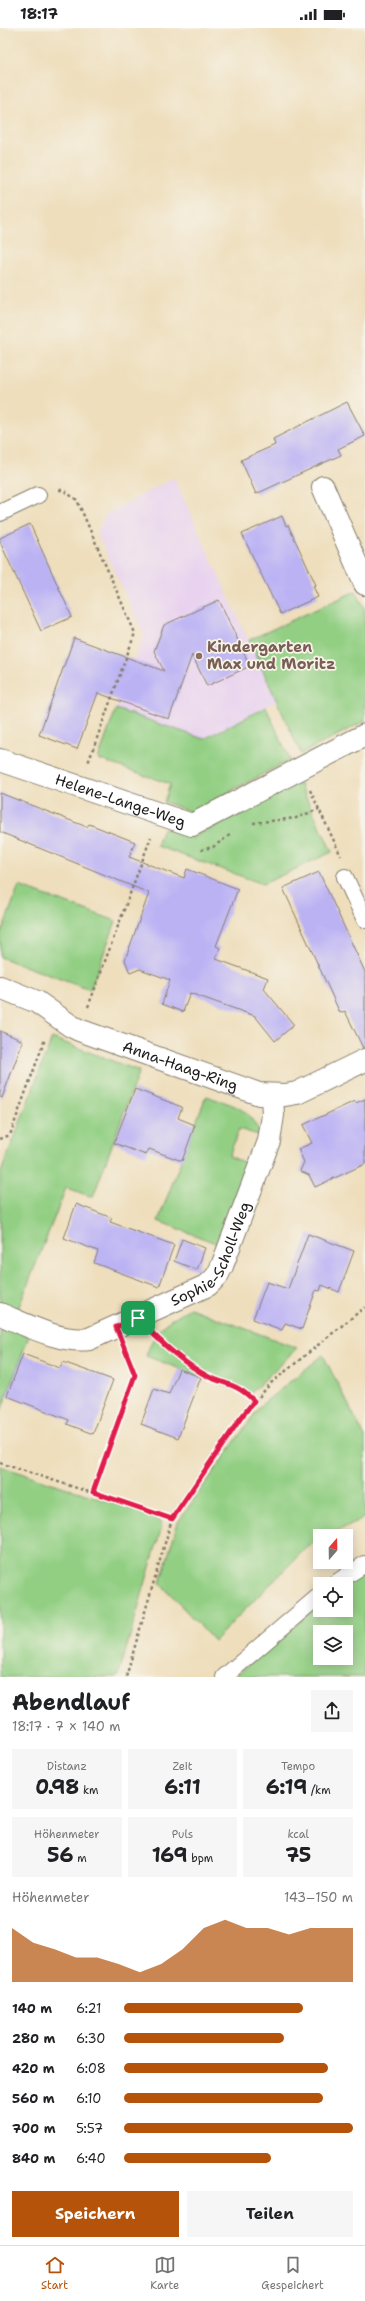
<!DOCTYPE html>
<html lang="de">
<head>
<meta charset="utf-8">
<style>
	:root { --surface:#fff; --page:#f6f6f6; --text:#202124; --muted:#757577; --line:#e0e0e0; --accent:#b45309 }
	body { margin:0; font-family:"Shantell Sans",sans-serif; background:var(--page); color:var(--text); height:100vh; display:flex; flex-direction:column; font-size:15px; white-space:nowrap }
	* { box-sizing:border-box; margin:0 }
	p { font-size:13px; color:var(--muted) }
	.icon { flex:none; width:22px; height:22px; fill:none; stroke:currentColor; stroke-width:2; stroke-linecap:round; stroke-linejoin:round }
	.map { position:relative; height:1649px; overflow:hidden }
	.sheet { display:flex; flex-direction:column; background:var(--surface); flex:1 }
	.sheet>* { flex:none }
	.needle { width:26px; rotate:20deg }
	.fabs { position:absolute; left:313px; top:1501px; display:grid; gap:8px }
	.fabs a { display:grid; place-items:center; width:40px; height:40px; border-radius:0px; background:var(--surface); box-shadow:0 2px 10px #0003; font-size:20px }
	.pin { position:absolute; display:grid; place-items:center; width:34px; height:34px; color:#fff; margin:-17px; border-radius:8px; box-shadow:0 2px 6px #0006 }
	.round { display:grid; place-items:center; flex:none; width:42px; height:42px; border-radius:0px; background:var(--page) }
	.overview { display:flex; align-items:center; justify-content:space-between; height:68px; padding:0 12px }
	h1 { font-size:22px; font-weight:700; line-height:30px }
	.metrics { display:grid; grid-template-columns:repeat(3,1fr); gap:6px; height:68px; padding:4px 12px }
	.metrics div { display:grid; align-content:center; border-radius:0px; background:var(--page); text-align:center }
	.metrics b { font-size:20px; font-weight:700 }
	.metrics small { font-size:11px; font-weight:400 }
	.metrics p { font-size:11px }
	.chart { height:112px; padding:8px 12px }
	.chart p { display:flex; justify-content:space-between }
	.chart svg { width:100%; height:72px; margin-top:4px; fill:var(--accent); opacity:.7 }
	.action { display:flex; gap:8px; margin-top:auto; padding:8px 12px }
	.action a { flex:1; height:46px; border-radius:0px; background:var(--accent); color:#fff; font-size:16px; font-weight:700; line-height:46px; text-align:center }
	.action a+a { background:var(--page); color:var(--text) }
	ul { padding:0 12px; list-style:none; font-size:13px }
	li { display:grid; grid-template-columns:64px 48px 1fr; align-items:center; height:30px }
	li i { height:10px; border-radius:5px; background:var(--accent) }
	.status { display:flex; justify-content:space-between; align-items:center; height:28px; padding:0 20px; background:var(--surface); direction:ltr }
	.status svg { height:11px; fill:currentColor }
	.tabs { display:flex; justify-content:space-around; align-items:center; height:56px; border-top:1px solid var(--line); background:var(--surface); font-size:11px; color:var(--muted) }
	.tabs a { display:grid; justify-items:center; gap:2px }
	.tabs .on { color:var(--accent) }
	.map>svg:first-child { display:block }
	.built { fill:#e8d2ef }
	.green { fill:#92cf83; stroke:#577650; fill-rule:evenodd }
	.building { fill:#bbb2f4 }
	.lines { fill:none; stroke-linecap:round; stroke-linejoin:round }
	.service-casing { stroke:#857d6c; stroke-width:18 }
	.minor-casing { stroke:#857d6c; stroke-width:24 }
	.path { stroke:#857d6c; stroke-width:2.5; stroke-dasharray:3 3; stroke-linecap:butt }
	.service { stroke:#fff; stroke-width:16 }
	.minor { stroke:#fff; stroke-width:22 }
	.route-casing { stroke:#fff; stroke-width:8 }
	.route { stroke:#e11d48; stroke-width:5 }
	.education-dot { fill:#8d6e63; stroke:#f7f3e8; stroke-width:1.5 }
	.labels { text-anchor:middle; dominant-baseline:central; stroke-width:3.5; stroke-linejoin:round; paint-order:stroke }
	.education-label { font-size:15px; font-weight:bold; fill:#785e54; stroke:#f7f3e8; text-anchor:start }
	.street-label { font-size:15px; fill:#1c1c1c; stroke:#f7f3e8 }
</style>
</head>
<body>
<div class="status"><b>18:17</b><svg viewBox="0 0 49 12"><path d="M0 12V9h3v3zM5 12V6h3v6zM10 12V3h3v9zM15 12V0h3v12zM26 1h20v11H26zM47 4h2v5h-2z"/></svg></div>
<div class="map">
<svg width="365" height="1649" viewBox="0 0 365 1649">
	<rect width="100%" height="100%" fill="#f7f3e8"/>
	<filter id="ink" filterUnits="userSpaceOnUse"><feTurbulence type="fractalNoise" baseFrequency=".025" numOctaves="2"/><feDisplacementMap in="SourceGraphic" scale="8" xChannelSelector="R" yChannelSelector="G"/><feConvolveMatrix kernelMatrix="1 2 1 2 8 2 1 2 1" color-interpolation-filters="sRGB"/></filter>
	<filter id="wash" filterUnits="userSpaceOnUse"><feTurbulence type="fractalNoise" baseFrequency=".012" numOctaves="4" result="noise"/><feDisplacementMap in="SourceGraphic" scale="16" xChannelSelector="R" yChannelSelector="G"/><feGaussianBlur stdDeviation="0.9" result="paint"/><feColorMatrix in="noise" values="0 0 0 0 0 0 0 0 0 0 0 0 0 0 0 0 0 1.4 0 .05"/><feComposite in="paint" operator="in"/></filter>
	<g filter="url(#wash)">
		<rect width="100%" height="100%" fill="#eedebc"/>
		<path class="built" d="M174,450l102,223 -72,38 -88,-30 28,-74 -47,-102 9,-19z"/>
		<path class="green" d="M356,563l9,19v111l-64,33 -52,-114z
			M266,679l24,53 -99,52 -27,-10 6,-18 -72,-25 18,-50 88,30z
			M299,754l33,70 -69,32 -106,-38 6,-18 29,10z
			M19,858l97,35 -26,69 -90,-33v-21z
			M52,1010l87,33 -46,126 -27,-9 -48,121 -18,-7v-127z
			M206,1068c25,9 41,9 53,36l-1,3 -19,-6 -10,27 19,8 -30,80 -60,-23z
			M190,1280l107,40 -48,47 -103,-39c11,-30 17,-32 44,-48z
			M0,1297l29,11 -29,78z
			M323,1327l42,82v80l-37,19h-8v4l-12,6 -94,95 -54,-58 18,-61 82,-116z
			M0,1438l156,51 6,9 -44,151h-118z
			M365,1544v105h-131l86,-73v6h26v-25zM320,1604h26v26h-26z"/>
		<g id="blocks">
			<path class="building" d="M347,374l18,34 -27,13 3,6 -85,39 -15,-34 34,-15 -2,-6z
				M282,488l4,10 2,-1 28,60 -3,1 5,11 -38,17 -38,-80z
				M30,496l42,93 -31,14 -41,-89v-4z
				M219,572l31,66 -43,20 -15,-31 -23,64 -71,-26 -21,56 -38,-14 35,-97 90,33 -10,-20 10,-26z
				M0,765l87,34 2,-3 46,18 -6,15 55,21 3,-9 51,20 -22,57 4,2 -4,11 52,19 -4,11 30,36 -19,16 -20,-25 -65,-23 -7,19 -21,-8 8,-24 -30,-11 -10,4 -5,-13 24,-67 -149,-61z
				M319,844l46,100v76h-2l-18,-37 -5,2 -57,-125z
				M0,1003l23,10 -21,57 -2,-1z
				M135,1061l47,18 -4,11 17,7 -13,36 -33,-12 -3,6 -32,-12z
				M365,1071v65l-50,23 -6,-12 -9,-4 4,-9 -6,-13 14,-6 -9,-18 52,-24 1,2z
				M76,1176l36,14 -2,4 64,23 -15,42 -65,-24 4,-12 -34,-13z
				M308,1206l46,17 -15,41 -17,-7 -2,6 -4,-1 -14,39 -17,-6 -3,7 -29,-11 14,-37 21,7z
				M182,1211l23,9 -8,22 -23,-9z
				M23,1326l37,14 3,-6 50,18 -20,54 -26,-10 2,-4 -62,-24z
				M179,1341l22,8 -23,61 -37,-14 13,-35 15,5z"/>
		</g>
	</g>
	<g filter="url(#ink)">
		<use href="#blocks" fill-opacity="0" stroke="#857d6c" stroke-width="1"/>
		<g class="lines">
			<g class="service-casing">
				<path id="service" d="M0,485l38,-18
					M345,849l20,43
					M334,1556l31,-20
					M224,1649l96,-82"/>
			</g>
			<g class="minor-casing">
				<g id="minor">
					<path d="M323,459l42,97"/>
					<path id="s1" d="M0,732l192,65 173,-90"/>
					<path id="s2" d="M0,959l37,15 34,24 8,4 180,64 26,1 12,-2 68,-33"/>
					<path id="s3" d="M0,1286c27,11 60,29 89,25l119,-54 9,-9 5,-10 47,-125 4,-26 -1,-19"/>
				</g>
			</g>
			<path class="path" d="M59,462h4l14,10 58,133 -47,130
				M310,762l31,66
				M253,795l43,-5 23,-9
				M201,822l12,-3 18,-13
				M88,979l63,-170
				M0,1111l10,-4 35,-96
				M156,1309c17,14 33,29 53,39 20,11 28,8 45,25
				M0,1435l172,56 -46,158
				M93,1464l42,-117 -10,-25
				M172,1491l68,-100 31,-36 94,-76"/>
			<use href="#service" class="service"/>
			<use href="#minor" class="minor"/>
		</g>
	</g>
	<g class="lines" filter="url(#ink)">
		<g class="route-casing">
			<path id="route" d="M138,1290c20,22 44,45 71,59 21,9 28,7 45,24l-14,18 -68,100 -79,-27 42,-117 -19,-48z"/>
		</g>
		<use href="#route" class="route"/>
	</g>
	<circle class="education-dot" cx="199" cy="628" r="4"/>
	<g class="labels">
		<g class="education-label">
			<text x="207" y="619">Kindergarten<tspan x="207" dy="17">Max und Moritz</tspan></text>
		</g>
		<g class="street-label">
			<text stroke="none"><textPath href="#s1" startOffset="127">Helene-Lange-Weg</textPath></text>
			<text stroke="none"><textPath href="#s2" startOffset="198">Anna-Haag-Ring</textPath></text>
			<text stroke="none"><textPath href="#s3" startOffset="250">Sophie-Scholl-Weg</textPath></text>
		</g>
	</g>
</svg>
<div class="fabs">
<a><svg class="needle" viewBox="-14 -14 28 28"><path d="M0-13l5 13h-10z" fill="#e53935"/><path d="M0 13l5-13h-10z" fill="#757577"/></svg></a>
<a><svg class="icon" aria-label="locate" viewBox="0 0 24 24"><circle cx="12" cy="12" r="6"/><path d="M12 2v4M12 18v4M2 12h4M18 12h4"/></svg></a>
<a><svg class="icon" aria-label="layers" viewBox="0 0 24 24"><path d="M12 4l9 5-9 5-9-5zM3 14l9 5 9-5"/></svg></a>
</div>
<div class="pin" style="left:138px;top:1290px;background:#1e9e55"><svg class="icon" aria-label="arrive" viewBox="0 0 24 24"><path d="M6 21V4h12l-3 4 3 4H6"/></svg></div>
</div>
<section class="sheet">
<div class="overview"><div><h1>Abendlauf</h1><p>18:17 · 7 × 140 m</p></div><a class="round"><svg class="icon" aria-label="share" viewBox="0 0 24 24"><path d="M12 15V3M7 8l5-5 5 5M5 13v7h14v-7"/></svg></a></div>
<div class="metrics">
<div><p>Distanz</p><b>0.98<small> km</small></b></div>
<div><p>Zeit</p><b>6:11</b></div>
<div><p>Tempo</p><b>6:19<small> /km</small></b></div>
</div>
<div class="metrics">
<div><p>Höhenmeter</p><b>56<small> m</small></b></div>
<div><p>Puls</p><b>169<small> bpm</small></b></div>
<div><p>kcal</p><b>75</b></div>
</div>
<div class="chart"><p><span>Höhenmeter</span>143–150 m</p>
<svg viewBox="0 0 160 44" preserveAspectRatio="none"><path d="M0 44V11L10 20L20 24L30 29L40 29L50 33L60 38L70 33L80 24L90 11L100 6L110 11L120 11L130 15L140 11L150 11L160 11V44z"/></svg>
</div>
<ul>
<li><b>140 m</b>6:21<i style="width:78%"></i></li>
<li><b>280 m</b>6:30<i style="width:70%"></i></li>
<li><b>420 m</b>6:08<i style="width:89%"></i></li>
<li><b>560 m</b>6:10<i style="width:87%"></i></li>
<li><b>700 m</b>5:57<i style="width:100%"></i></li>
<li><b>840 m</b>6:40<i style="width:64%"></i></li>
</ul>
<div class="action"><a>Speichern</a><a>Teilen</a></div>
</section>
<nav class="tabs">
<a class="on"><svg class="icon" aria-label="home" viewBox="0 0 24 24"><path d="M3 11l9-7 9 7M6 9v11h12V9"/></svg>Start</a>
<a><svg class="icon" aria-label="map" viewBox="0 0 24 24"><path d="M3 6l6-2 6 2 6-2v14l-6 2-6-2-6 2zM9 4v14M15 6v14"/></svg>Karte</a>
<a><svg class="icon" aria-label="saved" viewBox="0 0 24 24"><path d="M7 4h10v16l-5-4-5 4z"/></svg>Gespeichert</a>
</nav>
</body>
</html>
